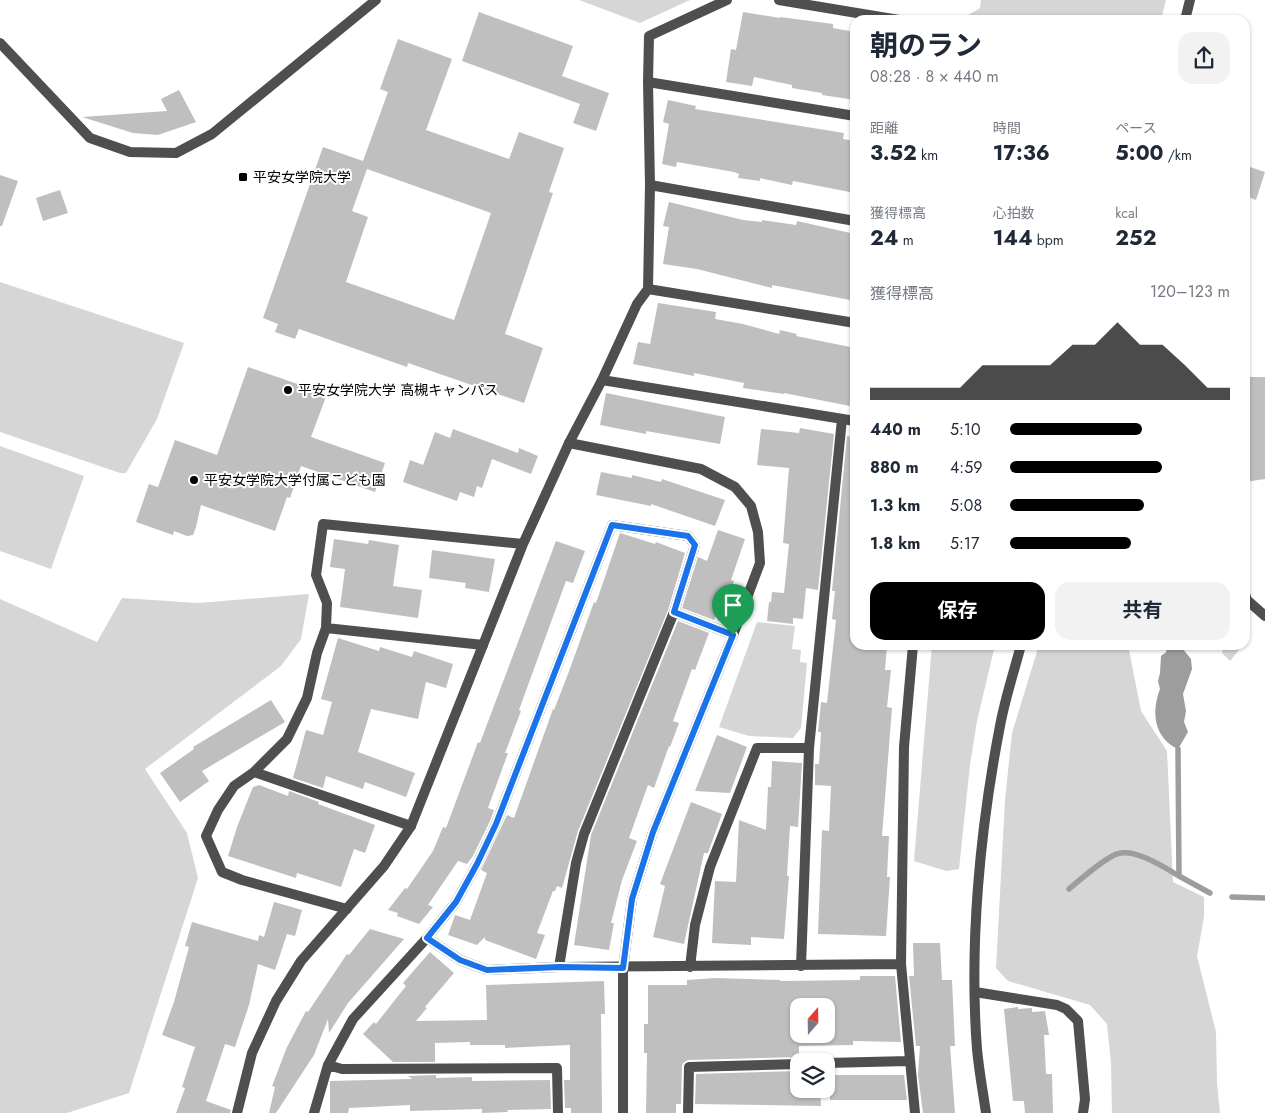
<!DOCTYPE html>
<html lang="ja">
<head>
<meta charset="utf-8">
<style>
	:root { --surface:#fff; --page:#f2f2f3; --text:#1f2937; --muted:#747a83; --accent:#000 }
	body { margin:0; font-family:Jost,"Noto Sans JP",sans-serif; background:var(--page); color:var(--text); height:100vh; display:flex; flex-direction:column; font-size:19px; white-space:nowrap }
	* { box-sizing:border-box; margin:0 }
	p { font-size:16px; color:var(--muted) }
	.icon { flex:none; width:28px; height:28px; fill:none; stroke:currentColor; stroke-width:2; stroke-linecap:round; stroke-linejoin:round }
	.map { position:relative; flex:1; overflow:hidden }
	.sheet { position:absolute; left:850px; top:15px; width:400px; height:635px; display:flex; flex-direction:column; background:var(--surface); border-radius:15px; box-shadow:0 1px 4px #0004 }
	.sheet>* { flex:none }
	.needle { width:32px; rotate:20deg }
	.buttons { position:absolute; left:790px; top:998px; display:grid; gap:10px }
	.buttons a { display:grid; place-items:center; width:45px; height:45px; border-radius:10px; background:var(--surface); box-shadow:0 1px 4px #0004; font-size:25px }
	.pin { position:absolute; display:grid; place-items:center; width:42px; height:42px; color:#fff; margin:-51px -21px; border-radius:50% 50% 50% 0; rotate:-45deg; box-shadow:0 0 5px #0007 }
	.pin .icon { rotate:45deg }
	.round { display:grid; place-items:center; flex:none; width:52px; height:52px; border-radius:15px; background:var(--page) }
	.head { display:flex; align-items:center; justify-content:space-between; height:85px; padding:0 20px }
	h1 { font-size:28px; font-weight:700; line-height:38px }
	.metrics { display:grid; grid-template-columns:repeat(3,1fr); gap:8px; height:85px; padding:5px 20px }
	.metrics div { display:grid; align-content:center }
	.metrics b { font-size:21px; font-weight:700 }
	.metrics small { font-size:14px; font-weight:400 }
	.metrics p { font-size:14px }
	.chart { height:140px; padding:10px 20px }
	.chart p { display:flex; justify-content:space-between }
	.chart svg { width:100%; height:90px; margin-top:5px; fill:var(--accent); opacity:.7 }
	.cta { display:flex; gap:10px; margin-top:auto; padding:10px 20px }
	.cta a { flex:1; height:58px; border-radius:15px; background:var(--accent); color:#fff; font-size:20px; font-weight:700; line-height:58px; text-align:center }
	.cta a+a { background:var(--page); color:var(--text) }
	ul { padding:0 20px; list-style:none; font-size:16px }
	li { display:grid; grid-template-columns:80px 60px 1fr; align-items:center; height:38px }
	li i { height:12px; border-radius:6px; background:var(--accent) }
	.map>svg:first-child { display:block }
	.green { fill:#d6d6d6 }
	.water { fill:#9d9d9d }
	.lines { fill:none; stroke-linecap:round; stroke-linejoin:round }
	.stream { stroke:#9d9d9d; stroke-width:5.5 }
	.building { fill:#bfbfbf; fill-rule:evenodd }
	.service { stroke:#4f4f4f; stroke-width:10 }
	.minor { stroke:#4f4f4f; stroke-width:10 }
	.tertiary { stroke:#4f4f4f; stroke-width:10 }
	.route-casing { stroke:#fff; stroke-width:10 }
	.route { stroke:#1a73e8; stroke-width:6 }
	.poi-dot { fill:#000; stroke:#fff; stroke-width:2 }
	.labels { text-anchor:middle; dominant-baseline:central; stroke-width:4; stroke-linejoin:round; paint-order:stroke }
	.poi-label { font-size:14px; fill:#000; stroke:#fff; text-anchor:start }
</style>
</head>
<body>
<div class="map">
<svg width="1265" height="1113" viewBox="0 0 1265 1113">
	<rect width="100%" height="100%" fill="#fff"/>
	<path class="green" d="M579,0h111l-50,23z
		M981,0h185l-5,20h-212v-4l14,2 17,-10z
		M0,282l184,61 -27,76 -31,54h-6l-120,-41z
		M0,446l84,30 -33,93 -51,-18z
		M309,594l-8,45 -20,27 -136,103 42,64 11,45 -69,215 -62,20h-67v-514l97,43 25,-44 76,5z
		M757,622l38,4 -3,23 9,1 -1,12 7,1 -6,65 -8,10 -44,-2 -30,-9z
		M932,645h63l-18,76 -7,44 -11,104 -13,2 -32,-10z
		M1039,645h89l13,66 26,40 6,131 31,15v20l-7,39 19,76 1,50 3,31h-108l-1,-50 -4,-39 -17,-19 -82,-24 -12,-13 9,-168 7,-67z
		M1224,645h16l-1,5 -9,11 -8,-8z"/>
	<path class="water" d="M1177,648h5l9,11 1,10 -9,25 3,17 -2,11 4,10 -10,17c-24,-11 -27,-37 -18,-60l-2,-8 2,-8 1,-17 8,-6z"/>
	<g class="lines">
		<path class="stream" d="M1169,645v5
			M1178,749l1,127 31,17
			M1069,889c11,-9 35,-31 48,-35 18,-6 47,13 62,22
			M1232,897l33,1"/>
	</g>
	<path class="building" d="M479,12l94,34 -11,30 47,17 -13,38 -23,-8 7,-19 -118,-43z
		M743,12l37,6v-1l53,7v4l22,4v68l-33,-5v-2l-30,-5v-3l-38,-8 -2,9 -26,-4 5,-33 5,1z
		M398,39l54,20 -26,71 83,29 10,-27 45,16 -15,44 4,1 -48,141 38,14 -19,55 -116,-40 -1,4 -108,-38 -4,10 -20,-7 3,-8 -15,-6 60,-171 40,14 25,-69 -8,-3zM367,169l124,44 -37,107 -108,-38 22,-65 -16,-6z
		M179,90l17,32 -38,13 -25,-2 -51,-16 85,-6 -6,-12z
		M668,100l28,6 -1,3 149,24 -1,6 12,2v52l-62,-12 -1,4 -32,-7v3l-22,-3 1,-4 -5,-2 -57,-10 -1,5 -14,-3 7,-40 -6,-2z
		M1250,167l15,5 -9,28 -11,-4v-15z
		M0,175l18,6 -16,45h-2z
		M60,190l8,23 -25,8 -7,-23z
		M669,202l74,18 19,2v-2l34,5 1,-4 58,13v67l-83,-16v3l-75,-19 -34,-5 6,-37 -6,-1z
		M658,303l58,9 -1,7 28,5 36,10 1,-4 17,4 -1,2 59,12v59l-71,-14v1l-41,-6 1,-5 -50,-10v3l-61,-12 5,-22 12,2z
		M248,367l79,27 -16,43 74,26 -10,29 -74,-26 -11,32 -3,-1 -12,34 -74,-26 -5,22 -3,8 -6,1 -13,-5 -1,4 -37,-13 13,-38 9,3 17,-47 42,15z
		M1248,377h17v102l-20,3v-88h3z
		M606,393l119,24 -5,27 -74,-13v3l-46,-9z
		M800,428l34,6 -16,156 -12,-2 -3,31 -10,-1v6l-26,-3 2,-19h2l1,-10 12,1 5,-49 -6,-1 6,-75 -32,-3 4,-36 38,4z
		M453,429l65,24 1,-5 19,8 -7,18 -39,-15 -10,29 -5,-2 -3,11 -14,-5 -3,9 -54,-19 7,-22 13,5 12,-33 15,6z
		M847,436l8,1v208h32l-2,25h6l-4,37 5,1 -10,128h7l-2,41h3l-4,59 -68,-2 4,-104 7,1 2,-45 -16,-1v-21h4l2,-32h-3l3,-30 6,1 4,-37 5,-46 -4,-1 3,-28h-3z
		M601,472l31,6v-3l29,7 1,-3 63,21 -10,26 -64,-22v2l-55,-11z
		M718,530l27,9 -14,41 3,1 -12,33 -5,-2 -3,8 -32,-12 16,-51 9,4z
		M620,533l35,11 1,-2 29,11 -17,57 -90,221 -16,57 -5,-2 -2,5h-2l-16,42 8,2 -9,24 -51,-19v-3l-8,8 -29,-10 7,-20 15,5 17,-47 -6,-3 26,-55 7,3 39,-109 1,1 14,-36 26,-72 2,1z
		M334,539l34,5 1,-4 30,5 -6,41 29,4 -4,28 -78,-11 5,-38 -15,-2z
		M556,541l29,10 -12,32 -7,-2 -47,129 2,1 -16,42h3l-20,55 6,2 -4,11 -17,35 -6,8 -9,-3 -30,44 5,2 -14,17 -22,-8 1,-3 -10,-3 17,-22 2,1 26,-38 10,-24 3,1 32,-86 2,1z
		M432,550l63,9 -6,33 -24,-4 1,-5 -37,-5z
		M678,621l31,12 -14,37 -3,-1 -19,52 6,2 -9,24 -1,-1 -15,42 -6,-3 -19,53 8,3 -15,39 -11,43h3l-5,27 -35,-5 17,-110z
		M338,638l41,13 1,-4 32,10 2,-6 39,13 -7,24 -20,-6 -8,37 -47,-10 -13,43 57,21 -9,24 -41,-15 -2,7 -37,-13 -3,12 -30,-10 13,-48 17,5 9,-33 -11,-3z
		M271,700l14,22 -83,49 7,10 -29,21 -20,-29 34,-24 -1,-2z
		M717,735l30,12 -17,46 -35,-2z
		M772,761l30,2 -4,64 -8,-1 -3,50h2l-5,63 -33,-2v8l-39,-2 3,-62 21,1 3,-62 27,10 2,-43h3z
		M259,785l29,11 1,-5 30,11 -1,2 57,21 -10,28 -11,-4 -13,38 -44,-14 -1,5 -68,-22 9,-29 16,-40z
		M691,802l31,12 -14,39h-4l-20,91 -31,-7 12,-51 -5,-2z
		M274,902l28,8 -7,26 -8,-2 -12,36 -17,-6 -9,41 -14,42 -10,-3 -19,57 25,9 -1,3h-54l9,-25 -3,-1 13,-40 -33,-12 12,-33 15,-55 -4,-1 7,-24 66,19 1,-6 5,2z
		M370,929l34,10 -56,64 -19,30 -1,-14 -14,36 -38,58h-7l6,-26 -3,-1 15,-39 19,-36 2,1 39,-58 2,1z
		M913,943h27l2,37h10l3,66h-5l5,67h-32l-5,-38 2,-29h-4l-7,-70h5z
		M430,952l24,21 -29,34 2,1 -11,13 71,-1 -1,-35 118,-4 1,33h-4l1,99h-31v-5h-6l-1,-28h6v-35l-65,3v-3h-35v-3l-35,1v19h-42l-30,-28 11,-12 2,2 30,-38 -3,-3z
		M860,976h35l6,66 -48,-1v4l-54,1v11l-111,3 -5,3 -1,3 -1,38h-5v9h-30l1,-60h-3v-29h4v-39h39v-5l28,-2 65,2v1l80,-1zM799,1006h27v28h-27z
		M1018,1007v2l14,-1v4l13,-1 4,24h-5l2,39h6l1,39h-28l-1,-12h-11l-9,-92z
		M799,1071v18h21l1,17 -126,-2 1,-30z
		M436,1075v3l36,-1v4l78,-1 1,29 -44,1 1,2 -26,1v-4l-72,2v-6l-61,3 -1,5h-18v-32l82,-2 -4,-3z
		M830,1075h74l3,25h-77z"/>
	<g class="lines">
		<path class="service" d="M975,992l82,13 9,4 12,12 7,78 -2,14"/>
		<path class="minor" d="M779,0l120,20
			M648,82l207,34
			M650,185l205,36
			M648,289l207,34
			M602,380l253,41
			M674,612l59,23
			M326,628l1,-25 -11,-28 7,-51 200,20
			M913,645l-9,102 -3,217 14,149
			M254,772l157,54
			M347,909l-105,-29 -20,-8 -16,-36 12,-26 16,-24 20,-14 33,-33 20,-41 10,-45 9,-25 157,17 40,-101 46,-101 33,-63 35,-76 11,-15 2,-104 -2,-103 1,-46 78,-36
			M427,938l33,22 27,10 72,-3 342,-3
			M801,966l8,-218 33,-329
			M690,967l5,-42 15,-58 47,-119h52
			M826,1063l83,-2
			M328,1065l14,4 215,-1 1,45
			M314,1113l14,-48 25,-46 74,-81 29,-36 21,-38 19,-40 116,-299 76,11 7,9 -21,67 -90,222 -8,29 -17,104
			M688,1113l1,-46 110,-3"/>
		<path class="tertiary" d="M1185,20l5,-20
			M0,43l90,95 40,14 46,1 36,-19 164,-134
			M569,443l132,26 34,18 16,19 7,26 2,31 -27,72 -80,197 -21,67 -9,69v145
			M1245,594l2,6 18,16
			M237,1113l15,-60 24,-52 25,-40 83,-95 27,-40 72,-181
			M986,1113c-3,-21 -7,-42 -9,-64 -8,-105 3,-220 23,-323 5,-28 14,-54 21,-81"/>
	</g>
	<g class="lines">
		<g class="route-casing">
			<path id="route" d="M612,525l76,11 7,9 -21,67 59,23 -80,197 -21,67 -9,69 -64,-1 -72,3 -27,-10 -33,-22 29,-36 21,-38 19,-40z"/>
		</g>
		<use href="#route" class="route"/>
	</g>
	<g class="poi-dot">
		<rect x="238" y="172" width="10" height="10" rx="2.5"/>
		<circle cx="288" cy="390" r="5"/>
		<circle cx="194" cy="480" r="5"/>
	</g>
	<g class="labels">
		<g class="poi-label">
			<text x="253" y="177">平安女学院大学</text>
			<text x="298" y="390">平安女学院大学 高槻キャンパス</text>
			<text x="204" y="480">平安女学院大学付属こども園</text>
		</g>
	</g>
</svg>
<div class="buttons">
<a><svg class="needle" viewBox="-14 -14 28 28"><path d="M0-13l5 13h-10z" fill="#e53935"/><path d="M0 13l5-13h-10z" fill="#747a83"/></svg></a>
<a><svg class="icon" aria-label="layers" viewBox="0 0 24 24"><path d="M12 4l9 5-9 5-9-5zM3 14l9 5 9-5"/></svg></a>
</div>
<div class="pin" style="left:733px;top:635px;background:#1e9e55"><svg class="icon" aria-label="arrive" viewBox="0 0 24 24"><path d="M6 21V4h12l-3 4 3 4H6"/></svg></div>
<section class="sheet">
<div class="head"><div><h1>朝のラン</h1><p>08:28 · 8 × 440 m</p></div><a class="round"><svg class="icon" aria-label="share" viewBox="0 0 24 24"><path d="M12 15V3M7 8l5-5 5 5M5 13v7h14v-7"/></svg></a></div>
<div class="metrics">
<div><p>距離</p><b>3.52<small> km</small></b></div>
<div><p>時間</p><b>17:36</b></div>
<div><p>ペース</p><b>5:00<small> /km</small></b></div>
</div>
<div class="metrics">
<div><p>獲得標高</p><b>24<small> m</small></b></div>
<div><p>心拍数</p><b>144<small> bpm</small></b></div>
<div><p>kcal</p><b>252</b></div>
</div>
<div class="chart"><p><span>獲得標高</span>120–123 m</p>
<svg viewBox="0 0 160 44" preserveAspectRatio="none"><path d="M0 44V38L10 38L20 38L30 38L40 38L50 27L60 27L70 27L80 27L90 17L100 17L110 6L120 17L130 17L140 27L150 38L160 38V44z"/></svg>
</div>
<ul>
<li><b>440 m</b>5:10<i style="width:60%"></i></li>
<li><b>880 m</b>4:59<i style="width:69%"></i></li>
<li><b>1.3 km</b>5:08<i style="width:61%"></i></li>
<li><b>1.8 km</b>5:17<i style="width:55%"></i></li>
</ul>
<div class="cta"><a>保存</a><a>共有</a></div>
</section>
</div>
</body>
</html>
